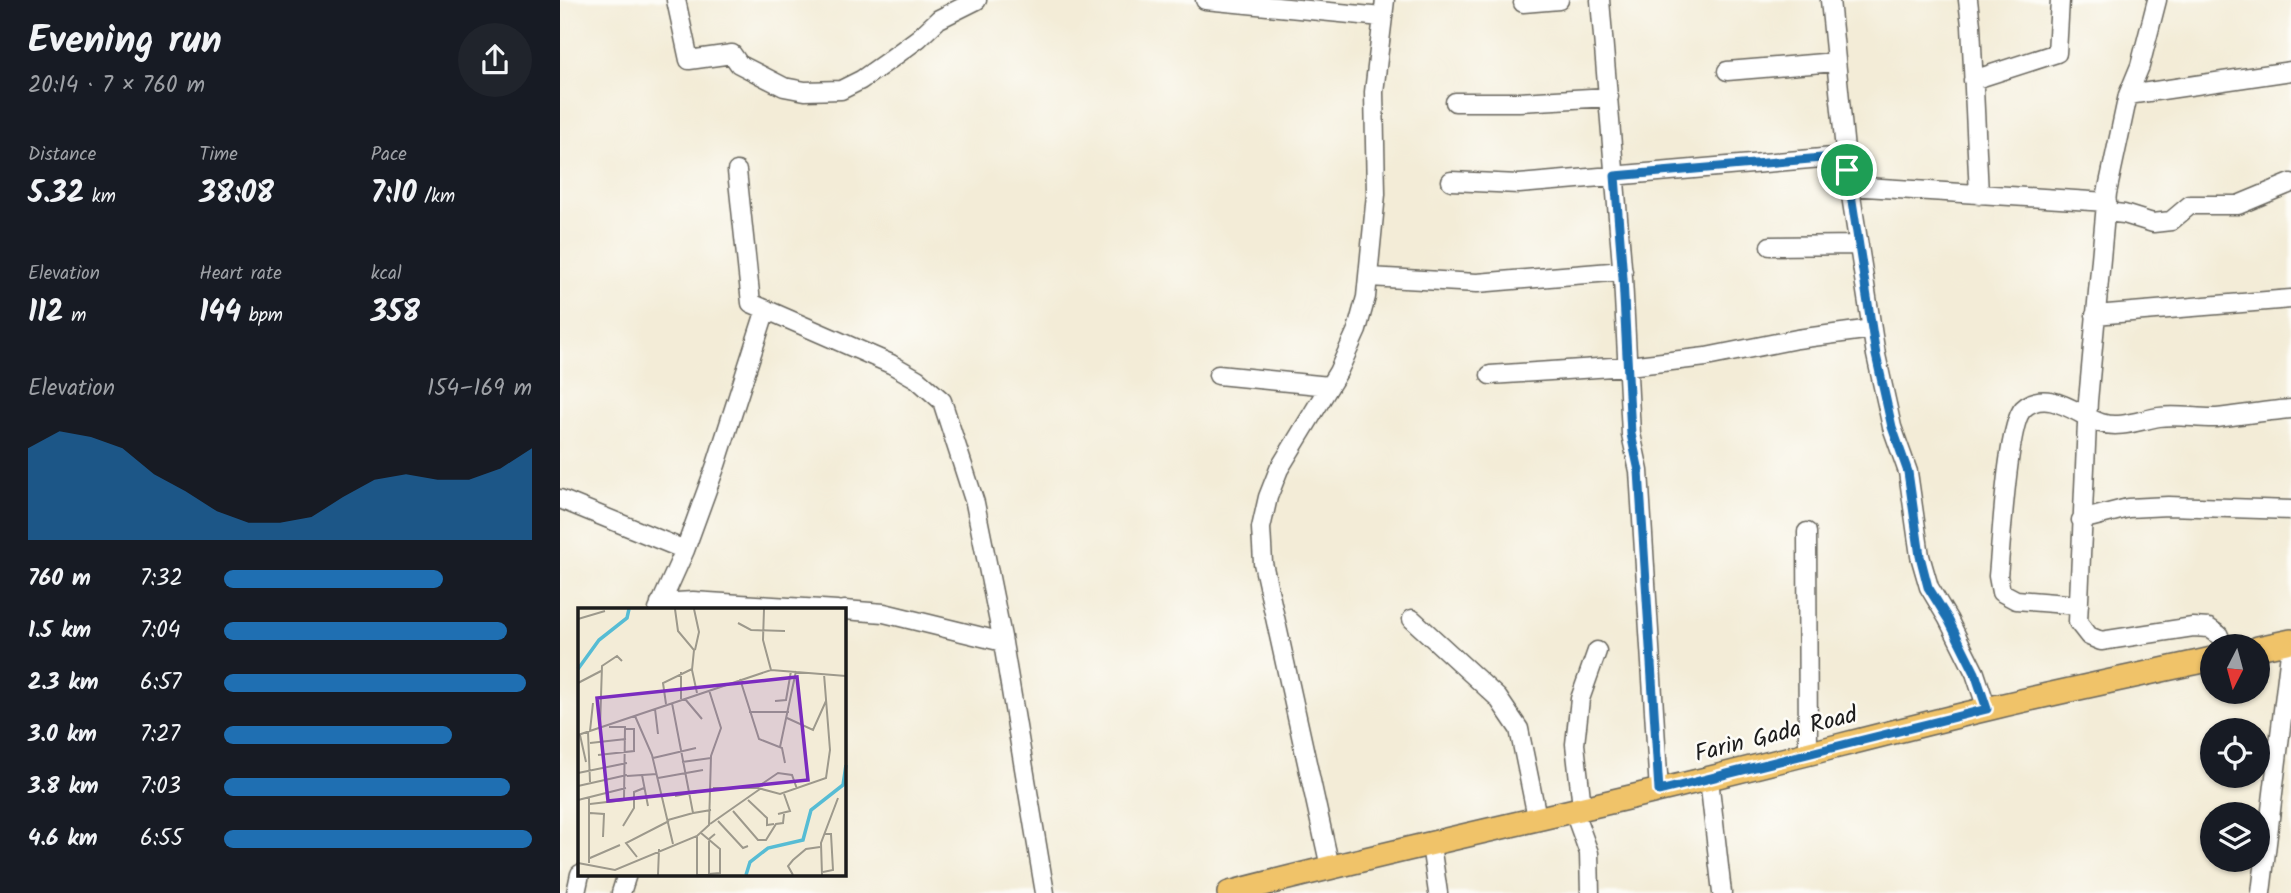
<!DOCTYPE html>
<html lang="en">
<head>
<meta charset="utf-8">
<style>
	:root { --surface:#171b24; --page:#20242c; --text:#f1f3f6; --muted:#9ea1a6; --accent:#1f6fb2 }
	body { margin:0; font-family:Kalam,sans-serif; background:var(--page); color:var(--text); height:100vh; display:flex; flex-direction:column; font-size:26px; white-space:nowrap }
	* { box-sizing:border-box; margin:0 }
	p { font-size:23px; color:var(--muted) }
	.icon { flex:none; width:38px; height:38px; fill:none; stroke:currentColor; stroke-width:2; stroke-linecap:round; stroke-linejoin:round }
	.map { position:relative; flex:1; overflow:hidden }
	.details { display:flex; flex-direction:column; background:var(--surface); width:560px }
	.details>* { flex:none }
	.needle { width:46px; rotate:186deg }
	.fabs { position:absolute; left:1640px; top:634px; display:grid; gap:14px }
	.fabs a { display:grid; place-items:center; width:70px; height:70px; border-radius:50%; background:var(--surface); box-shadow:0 2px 5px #0004; font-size:35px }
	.pin { position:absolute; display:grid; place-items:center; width:60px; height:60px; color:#fff; margin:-30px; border:4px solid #fff; border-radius:50%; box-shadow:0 2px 7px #0007 }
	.round { display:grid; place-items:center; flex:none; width:74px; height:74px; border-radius:37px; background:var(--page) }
	.summary { display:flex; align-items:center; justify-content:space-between; height:119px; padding:0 28px }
	h1 { font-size:38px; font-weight:600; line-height:52px }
	.stats { display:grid; grid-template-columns:repeat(3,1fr); gap:10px; height:119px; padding:7px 28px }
	.stats div { display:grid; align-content:center }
	.stats b { font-size:30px; font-weight:600 }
	.stats small { font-size:19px; font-weight:400 }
	.stats p { font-size:19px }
	.chart { height:196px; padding:14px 28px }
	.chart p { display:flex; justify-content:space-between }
	.chart svg { width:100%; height:126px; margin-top:7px; fill:var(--accent); opacity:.7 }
	ul { padding:0 28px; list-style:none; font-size:23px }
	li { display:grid; grid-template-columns:112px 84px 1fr; align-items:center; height:52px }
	li i { height:18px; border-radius:9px; background:var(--accent) }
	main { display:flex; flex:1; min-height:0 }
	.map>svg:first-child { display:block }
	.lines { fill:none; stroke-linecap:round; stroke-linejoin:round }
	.minor-casing { stroke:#67655d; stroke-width:21 }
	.major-casing { stroke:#67655d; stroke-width:26 }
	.minor { stroke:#fff; stroke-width:18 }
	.major { stroke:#f0c369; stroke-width:23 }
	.route-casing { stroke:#fff; stroke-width:14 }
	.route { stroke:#1f6fb2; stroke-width:9 }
	.labels { text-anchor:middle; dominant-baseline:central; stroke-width:5; stroke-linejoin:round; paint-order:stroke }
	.street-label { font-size:24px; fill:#1c1c1c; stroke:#fdfcf7 }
	.inset-river { fill:none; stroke:#56bcd4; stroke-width:3.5 }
	.inset-road { fill:none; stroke:#9d998c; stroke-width:2 }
	.view { fill:#7b2cbf; fill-opacity:0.15; stroke:#7b2cbf; stroke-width:3.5 }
	.inset-edge { fill:none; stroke:#1c1c1c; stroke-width:3.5 }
</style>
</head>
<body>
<main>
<section class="details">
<div class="summary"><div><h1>Evening run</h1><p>20:14 · 7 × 760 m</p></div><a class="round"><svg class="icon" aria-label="share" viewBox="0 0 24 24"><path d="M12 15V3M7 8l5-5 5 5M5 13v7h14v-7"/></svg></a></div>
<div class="stats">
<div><p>Distance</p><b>5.32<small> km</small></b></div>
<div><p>Time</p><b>38:08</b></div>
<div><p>Pace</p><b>7:10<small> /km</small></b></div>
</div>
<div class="stats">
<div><p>Elevation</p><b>112<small> m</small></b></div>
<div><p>Heart rate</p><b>144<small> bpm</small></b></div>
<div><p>kcal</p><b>358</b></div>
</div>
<div class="chart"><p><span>Elevation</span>154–169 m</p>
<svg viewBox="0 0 160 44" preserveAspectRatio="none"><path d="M0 44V12L10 6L20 8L30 12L40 21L50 27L60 34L70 38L80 38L90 36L100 29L110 23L120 21L130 23L140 23L150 19L160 12V44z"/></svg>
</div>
<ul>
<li><b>760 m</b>7:32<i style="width:71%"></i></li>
<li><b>1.5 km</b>7:04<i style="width:92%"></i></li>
<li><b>2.3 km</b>6:57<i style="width:98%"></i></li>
<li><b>3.0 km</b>7:27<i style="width:74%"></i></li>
<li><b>3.8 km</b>7:03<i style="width:93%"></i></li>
<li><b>4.6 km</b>6:55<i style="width:100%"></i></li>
</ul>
</section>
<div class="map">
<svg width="1731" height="893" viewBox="0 0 1731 893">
	<rect width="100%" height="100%" fill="#fdfcf7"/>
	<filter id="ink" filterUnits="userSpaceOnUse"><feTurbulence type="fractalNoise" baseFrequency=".0143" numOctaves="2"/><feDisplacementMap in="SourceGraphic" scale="14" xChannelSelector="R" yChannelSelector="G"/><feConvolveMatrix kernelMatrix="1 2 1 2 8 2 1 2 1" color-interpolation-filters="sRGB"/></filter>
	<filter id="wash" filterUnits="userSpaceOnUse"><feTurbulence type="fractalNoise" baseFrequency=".00686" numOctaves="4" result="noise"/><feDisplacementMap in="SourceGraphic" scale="28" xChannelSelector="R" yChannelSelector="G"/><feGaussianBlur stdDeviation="1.57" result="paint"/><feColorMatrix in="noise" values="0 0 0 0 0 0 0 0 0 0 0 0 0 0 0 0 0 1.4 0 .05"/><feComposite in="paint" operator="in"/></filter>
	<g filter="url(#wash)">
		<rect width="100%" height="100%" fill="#f3ecd7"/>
	</g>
	<g filter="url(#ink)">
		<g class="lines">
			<g class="minor-casing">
				<path id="minor" d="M116,0l13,60 43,-6 7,10 45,23 21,4 36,-1 20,-10 27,-19 31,-23 20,-19 38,-19
					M645,0l177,17
					M1040,0l23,278 8,156 8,37 20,320
					M1270,0l17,170 29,185 16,72 16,45 12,84 9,31 19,32 27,54 12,36
					M1408,0l3,25 8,170
					M1597,0l-17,66 -12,29 -21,98 -19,208 -10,221 11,14 12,5 92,-14 16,1 10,7
					M963,3l36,-3
					M1167,71l108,-9
					M1413,80l84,-27 3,-53
					M1568,95l163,-24
					M895,102h64l90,-5
					M177,171l14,132 140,61 26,15 25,22 33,102 27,134 43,256
					M891,181l68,3 326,-28
					M1289,186l258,16
					M1546,212l18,2 29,9 18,-2 19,-16h48l53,-22
					M1210,246l89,-1
					M809,277l108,6 146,-12
					M1535,315l196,-16
					M658,375l111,11
					M930,375l138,-9 78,-9 91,-18 75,-10
					M0,499l125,51
					M1521,520l47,-12 40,-2 123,4
					M1247,532l1,223
					M100,603l33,-2 144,9
					M1519,605l-63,-5 -15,-8 -3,-16c3,-29 9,-151 25,-167 24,-23 56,7 78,14 19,6 39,-3 58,-6 19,-3 39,2 58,1 25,-3 49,-7 74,-9
					M98,610l27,-60 31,-85 50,-156
					M284,610l40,3 119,29
					M852,619l86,79 21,31 18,88
					M1149,779l13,114
					M1022,807l-7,-63 5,-45 17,-48
					M1013,809l16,44 1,40
					M871,845l7,48
					M770,867l-67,-304 -2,-35 7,-31 11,-28 59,-97 19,-42 9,-33 10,-103 -2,-102 11,-92
					M16,893l4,-19
					M61,893l6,-19
					M1701,893l30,-249"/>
			</g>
			<g class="major-casing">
				<path id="major" d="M1698,648l33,-7
					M669,893c149,-39 299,-71 448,-107 106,-25 212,-54 318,-79 72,-17 145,-32 217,-48"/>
			</g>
			<use href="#minor" class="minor"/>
			<use href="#major" class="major"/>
		</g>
	</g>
	<g class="lines" filter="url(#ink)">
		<g class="route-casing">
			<path id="route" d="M1285,156l31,199 16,72 16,45 12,84 8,31 20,32 27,54 12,36 -328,82 -20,-320 -8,-37 -8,-156 -8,-102z"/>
		</g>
		<use href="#route" class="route"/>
	</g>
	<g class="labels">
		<g class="street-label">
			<text transform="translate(1216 735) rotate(-14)">Farin Gada Road</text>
		</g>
	</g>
	<g transform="translate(18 608)">
		<rect width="268" height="268" fill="#f3ecd7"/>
		<path class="inset-river" d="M0,61l21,-29 28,-22 2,-9M168,267l4,-13 18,-14 35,-8 8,-30 32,-25 3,-20"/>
		<path class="inset-road" d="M97,1l3,22 16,19 -2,20 5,23M116,1l5,23 -4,18M186,1l-1,31 8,30M0,11l27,-8M160,15l13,7 34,1M103,64v27M162,71l19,60 23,9 3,15M0,75l23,-12M107,91l17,20M197,93l11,-1 5,-29M94,95l21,110 18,-3M88,96l-3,-21 29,-14M77,101l3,25M171,104h40M57,108l17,39 21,89M209,110l26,12 13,-29M22,119l2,-61 15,-10 5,5M12,123l3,-28M10,124l2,50M0,127l193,-65 75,6M2,127l6,27M12,135l36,-4M202,139l16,-76M20,147l36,-4v-22h-9M75,150l43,-10M104,154l29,-4M0,165l49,-10M64,167l6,31M49,168l30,-2M80,170l45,-8M0,178l49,-11M135,180h45l22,6 46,-16 4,-28 -6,-76M178,180l22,-15 14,2 5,14M97,188l22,-4M0,192l48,-12M170,192l19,18v7l7,-1M12,196l34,-4 1,-73h-16M155,203l25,29h8l10,-16 7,-1 1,-9M12,205l14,1 -1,23M200,206l12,-3 -6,-17M90,212l25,-7M140,213l25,27 5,-2M132,216l50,-35M45,218l11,-18v-16l10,-4M59,249l-11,-14 43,-22M12,250l30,-13M0,255l37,7 82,-34 12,-11 2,-69 10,-28 -12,-38M11,255v-65M245,264l10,-2 -2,-36h-7M131,266v-35l6,-5M80,267l1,-26M119,267l23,-2v-24l-19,-16M119,267v-39M215,267l-5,-9 5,-6 13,-11 14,-2M244,267l-1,-32 17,-45"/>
		<path class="view" d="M219,69l11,103 -200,21 -11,-103z"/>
		<rect width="268" height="268" class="inset-edge"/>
	</g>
</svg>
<div class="fabs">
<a><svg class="needle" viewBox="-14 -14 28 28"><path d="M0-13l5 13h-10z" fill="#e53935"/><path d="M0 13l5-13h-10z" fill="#9ea1a6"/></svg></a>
<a><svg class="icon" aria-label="locate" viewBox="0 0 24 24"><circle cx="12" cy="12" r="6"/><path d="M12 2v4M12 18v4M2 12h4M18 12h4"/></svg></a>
<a><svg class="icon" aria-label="layers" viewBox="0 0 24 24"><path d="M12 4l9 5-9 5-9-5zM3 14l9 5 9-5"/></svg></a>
</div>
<div class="pin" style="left:1287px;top:170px;background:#1e9e55"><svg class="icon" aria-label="arrive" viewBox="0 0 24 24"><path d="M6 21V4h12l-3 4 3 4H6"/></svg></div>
</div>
</main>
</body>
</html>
